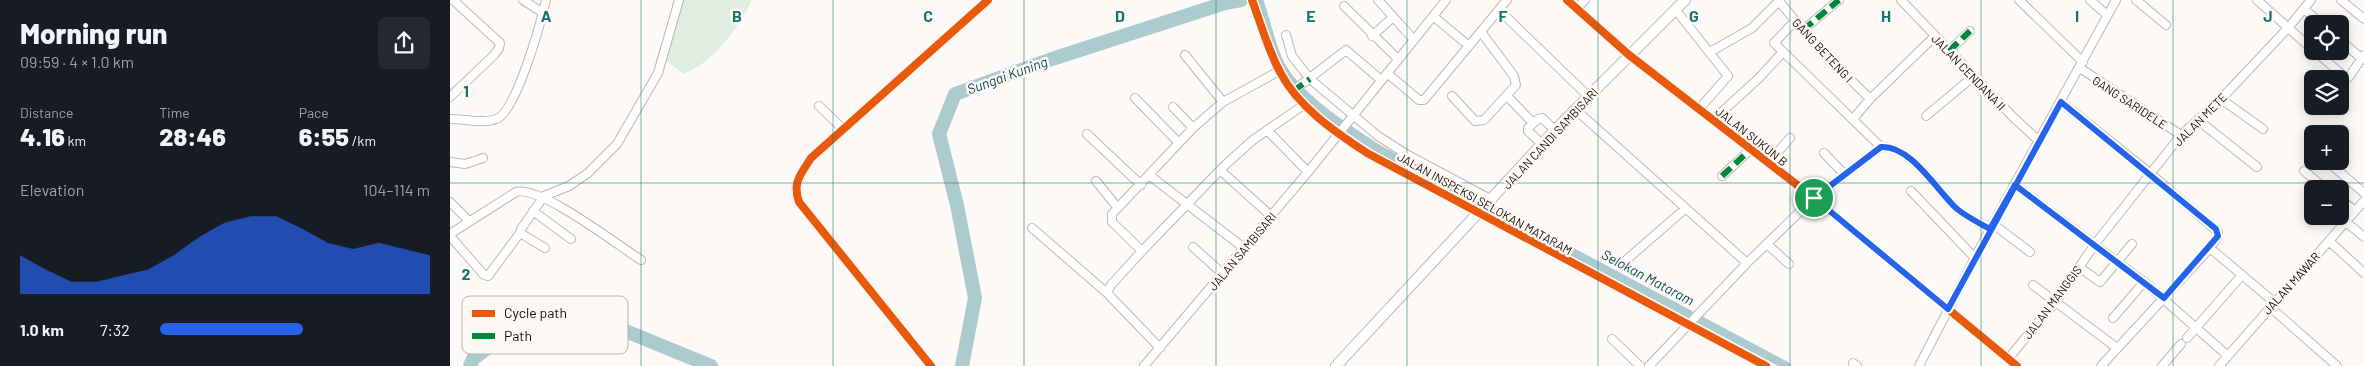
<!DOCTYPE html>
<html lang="en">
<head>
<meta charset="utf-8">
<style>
	:root { --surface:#171b24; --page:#242831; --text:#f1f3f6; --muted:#9ea1a6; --accent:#2563eb }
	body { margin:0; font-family:Barlow,sans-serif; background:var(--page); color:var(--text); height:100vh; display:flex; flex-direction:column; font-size:19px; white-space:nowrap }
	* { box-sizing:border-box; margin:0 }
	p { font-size:16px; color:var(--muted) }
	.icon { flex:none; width:28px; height:28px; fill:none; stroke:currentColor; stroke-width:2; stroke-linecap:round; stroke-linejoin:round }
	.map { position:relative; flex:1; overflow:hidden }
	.sheet { display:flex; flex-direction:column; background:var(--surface); width:450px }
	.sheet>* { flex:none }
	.tools { position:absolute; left:1854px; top:15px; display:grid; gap:10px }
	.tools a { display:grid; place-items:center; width:45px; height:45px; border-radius:8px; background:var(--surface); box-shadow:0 2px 12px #0003; font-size:25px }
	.pin { position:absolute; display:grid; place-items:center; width:42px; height:42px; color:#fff; margin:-21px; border:2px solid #fff; border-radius:50%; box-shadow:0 1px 5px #0007 }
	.round { display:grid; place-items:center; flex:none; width:52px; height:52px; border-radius:8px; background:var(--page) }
	.headline { display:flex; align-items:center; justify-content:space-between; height:85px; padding:0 20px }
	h1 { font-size:28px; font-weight:800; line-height:38px }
	.stats { display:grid; grid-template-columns:repeat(3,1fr); gap:8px; height:85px; padding:5px 20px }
	.stats div { display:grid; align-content:center }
	.stats b { font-size:25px; font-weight:800 }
	.stats small { font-size:14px; font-weight:400 }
	.stats p { font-size:14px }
	.chart { height:140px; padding:10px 20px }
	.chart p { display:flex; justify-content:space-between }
	.chart svg { width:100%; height:90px; margin-top:5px; fill:var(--accent); opacity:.7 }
	ul { padding:0 20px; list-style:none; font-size:16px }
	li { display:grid; grid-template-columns:80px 60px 1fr; align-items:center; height:38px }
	li i { height:12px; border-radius:6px; background:var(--accent) }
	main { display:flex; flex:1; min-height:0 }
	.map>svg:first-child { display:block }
	.green { fill:#e0ede1 }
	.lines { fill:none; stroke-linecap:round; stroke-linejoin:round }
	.canal { stroke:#accbce; stroke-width:8 }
	.river { stroke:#accbce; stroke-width:14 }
	.minor-casing { stroke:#bdb8b4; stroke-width:10 }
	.tertiary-casing { stroke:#bdb8b4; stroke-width:12 }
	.minor { stroke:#fffefe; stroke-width:8 }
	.tertiary { stroke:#fffefe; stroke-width:10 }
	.quiet { stroke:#00873e; stroke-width:6; stroke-dasharray:12 6; stroke-linecap:butt }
	.cycleway-casing { stroke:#fef8f5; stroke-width:11 }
	.cycleway { stroke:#e8590c; stroke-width:8 }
	.route-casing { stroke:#fff; stroke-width:10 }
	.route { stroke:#2563eb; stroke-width:6 }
	.grid { fill:none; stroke:#0f766e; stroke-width:1; stroke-opacity:0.55 }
	.labels { text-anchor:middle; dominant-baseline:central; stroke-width:5; stroke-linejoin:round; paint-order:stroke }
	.street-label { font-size:12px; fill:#160d09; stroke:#fef8f5 }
	.water-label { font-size:14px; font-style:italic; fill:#084d55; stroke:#fef8f5 }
	.key { fill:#fef8f5; stroke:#b8b2ae; stroke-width:1 }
	.key-label { font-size:14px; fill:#160d09 }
	.grid-label { font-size:16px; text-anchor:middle; font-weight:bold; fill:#0f766e; stroke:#fef8f5; stroke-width:5; stroke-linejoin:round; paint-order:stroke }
</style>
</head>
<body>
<main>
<section class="sheet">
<div class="headline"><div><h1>Morning run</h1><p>09:59 · 4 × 1.0 km</p></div><a class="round"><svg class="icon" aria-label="share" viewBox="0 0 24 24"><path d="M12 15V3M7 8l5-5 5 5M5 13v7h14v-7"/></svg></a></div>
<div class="stats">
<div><p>Distance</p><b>4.16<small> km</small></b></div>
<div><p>Time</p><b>28:46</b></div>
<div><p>Pace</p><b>6:55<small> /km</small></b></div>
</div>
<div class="chart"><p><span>Elevation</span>104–114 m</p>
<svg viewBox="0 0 160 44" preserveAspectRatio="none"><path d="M0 44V25L10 32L20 38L30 38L40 35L50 32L60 25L70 16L80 9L90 6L100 6L110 12L120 19L130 22L140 19L150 22L160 25V44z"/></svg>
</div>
<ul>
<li><b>1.0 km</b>7:32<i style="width:53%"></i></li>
</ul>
</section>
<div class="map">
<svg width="1914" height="366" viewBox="0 0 1914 366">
	<rect width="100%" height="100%" fill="#fcf9f7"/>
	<path class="green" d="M233,0h69c-15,29 -37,61 -68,74l-18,-13z"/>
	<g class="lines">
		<path class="canal" d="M809,0c8,20 11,43 21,63 16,33 68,66 99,86l408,217"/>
		<path class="river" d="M20,366l3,-7 64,-49 69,13 105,43
			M512,366l13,-68 -18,-93 -18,-71 16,-40 97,-35 173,-56 16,-3"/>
		<g class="minor-casing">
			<path id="minor" d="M73,0l20,13
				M802,0c9,24 16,50 28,72 18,35 55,60 87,81l399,213
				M928,0l36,40
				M1117,0l62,55 185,143 203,168
				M1328,0l36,43 56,56
				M1451,0l112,117 26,24
				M1569,0l64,62
				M1640,0l17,15
				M1686,0l30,25
				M1807,0l55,49
				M1891,0l23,19
				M894,6l54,53
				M1127,8l8,-8
				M1225,9l53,67 -29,33
				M1854,9l18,15
				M1049,10l90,87
				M983,16l36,30
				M1345,21l-21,22 107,104
				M1353,30l36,-30
				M836,35l6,21 18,23 68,57 28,18 86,46
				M922,36l20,-18
				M1890,40l21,18
				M1499,51l21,-20
				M1865,51l31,27 3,-1 15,-22
				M1260,52l42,-24 28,-28
				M735,55l38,47
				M1630,68l101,67
				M937,73l32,27h5l83,-100
				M843,91l53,-41 35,30
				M1002,96l23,25 9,-1 32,-35 -2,-9 -33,-44
				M1057,96l26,27
				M0,97l44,-42 5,-7 1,-5 -47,-43
				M685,98l43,44
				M1771,99l42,30
				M1611,102l90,72 67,58v4l-8,12 -109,118
				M369,106l23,22
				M723,107l20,21
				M1126,110l171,153
				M1476,116l48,-40
				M0,119c14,0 34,5 46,0 20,-6 45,-97 50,-119
				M1403,119l17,-20 64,-62
				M1263,120l46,-42 24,-26
				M1748,120l59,47
				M817,130l41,42
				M637,134l54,51
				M1092,144l-14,-13v-3l10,-9 4,-1 13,12
				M1374,153l21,22
				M1877,161l37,32
				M0,162l15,2 18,-6
				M1318,163l22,-25
				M770,170l50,45
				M1854,171l22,18
				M699,175l95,73
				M1272,176l29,-27
				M646,181l22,27
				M1565,185l129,97 84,74
				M1461,191l64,67
				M1890,199l15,12
				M0,202l19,19
				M83,211l38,28
				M1896,222l18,15
				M1543,224l37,28
				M582,228l75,65 53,55
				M0,234l66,-42c24,-7 100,52 125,68
				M0,236l34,39 4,1 32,-43
				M1879,241l35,32
				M1317,244l22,20
				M743,247l30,27
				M95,248l-25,-15 1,-4 23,-33 25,-10 19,-13 29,-29 41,-71 21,-73
				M1760,248l64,54
				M692,251l-30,-29v-8l81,-86 30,-26 56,-31
				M1175,261l61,-53
				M1629,267l21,15 32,-38
				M1583,285l84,63
				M657,293l4,-8 31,-34 82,-85 29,-26 52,-36
				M1820,307l67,59
				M1663,318l31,-36
				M1737,338l55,-63
				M1162,339l28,27
				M1558,359l48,-58 39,-57 86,-109 40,-36 67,-71 23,-28
				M1403,363l4,3
				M481,366l-132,-164c-7,-20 2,-28 12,-44l177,-158
				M694,366l164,-194 138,-172
				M1199,366l98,-103 67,-65 67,-51c30,-2 56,44 76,62 10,8 22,14 33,20
				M1469,366l71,-137 126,-229
				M1712,366l19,-22
				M1769,366l145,-165"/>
		</g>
		<g class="tertiary-casing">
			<path id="tertiary" d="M886,366l219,-236 130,-130"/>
		</g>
		<use href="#minor" class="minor"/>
		<use href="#tertiary" class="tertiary"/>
		<path class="quiet" d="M1353,30l36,-30
			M1499,51l21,-20
			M843,91l17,-12
			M1272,176l29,-27"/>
		<g class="cycleway-casing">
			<path id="cycleway" d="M802,0c9,24 16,50 28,72 18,35 55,60 87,81l399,213
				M1117,0l62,55 185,143 203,168
				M481,366l-132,-164c-7,-20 2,-28 12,-44l177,-158"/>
		</g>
		<use href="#cycleway" class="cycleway"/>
	</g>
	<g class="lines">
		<g class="route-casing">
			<path id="route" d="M1364,198l67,-51c30,-2 56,44 76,62 10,8 22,14 33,20l25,-44 149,113 54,-62 -2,-7 -155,-127 -113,207 -134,-111"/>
		</g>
		<use href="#route" class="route"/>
	</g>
	<path class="grid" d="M191,0v366M383,0v366M574,0v366M766,0v366M957,0v366M1148,0v366M1340,0v366M1531,0v366M1723,0v366M0,183h1914"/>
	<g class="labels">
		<g class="street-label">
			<text transform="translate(1373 50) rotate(47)">GANG BETENG I</text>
			<text transform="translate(1519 72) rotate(46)">JALAN CENDANA II</text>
			<text transform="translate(1680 102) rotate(33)">GANG SARIDELE</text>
			<text transform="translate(1750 119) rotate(-45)">JALAN METE</text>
			<text transform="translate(1302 136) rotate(38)">JALAN SUKUN B</text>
			<text transform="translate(1100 138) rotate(-47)">JALAN CANDI SAMBISARI</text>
			<text transform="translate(1035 203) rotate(29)">JALAN INSPEKSI SELOKAN MATARAM</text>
			<text transform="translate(792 251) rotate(-50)">JALAN SAMBISARI</text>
			<text transform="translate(1841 283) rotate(-48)">JALAN MAWAR</text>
			<text transform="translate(1602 302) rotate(-53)">JALAN MANGGIS</text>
		</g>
		<g class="water-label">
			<text transform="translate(557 75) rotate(-20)">Sungai Kuning</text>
			<text transform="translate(1198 277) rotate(28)">Selokan Mataram</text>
		</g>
	</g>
	<rect x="12" y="296" width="166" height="58" rx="8" class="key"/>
	<rect x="22" y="310" width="23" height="7" fill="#e8590c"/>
	<rect x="22" y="333" width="23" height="6" fill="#00873e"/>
	<g class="key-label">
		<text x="54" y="318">Cycle path</text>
		<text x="54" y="341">Path</text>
	</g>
	<g class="grid-label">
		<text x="96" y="22">A</text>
		<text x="287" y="22">B</text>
		<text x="478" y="22">C</text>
		<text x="670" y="22">D</text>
		<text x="861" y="22">E</text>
		<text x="1053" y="22">F</text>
		<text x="1244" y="22">G</text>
		<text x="1436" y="22">H</text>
		<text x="1627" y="22">I</text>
		<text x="1818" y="22">J</text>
		<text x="16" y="97">1</text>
		<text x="16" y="280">2</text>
	</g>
</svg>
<div class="tools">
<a><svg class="icon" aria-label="locate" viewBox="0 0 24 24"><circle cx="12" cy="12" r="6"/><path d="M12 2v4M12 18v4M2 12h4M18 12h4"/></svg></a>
<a><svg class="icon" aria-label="layers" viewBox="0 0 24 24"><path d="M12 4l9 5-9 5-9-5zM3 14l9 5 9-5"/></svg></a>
<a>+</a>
<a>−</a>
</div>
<div class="pin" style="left:1364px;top:198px;background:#1e9e55"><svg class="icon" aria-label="arrive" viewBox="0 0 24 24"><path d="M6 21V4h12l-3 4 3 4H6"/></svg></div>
</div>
</main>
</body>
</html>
